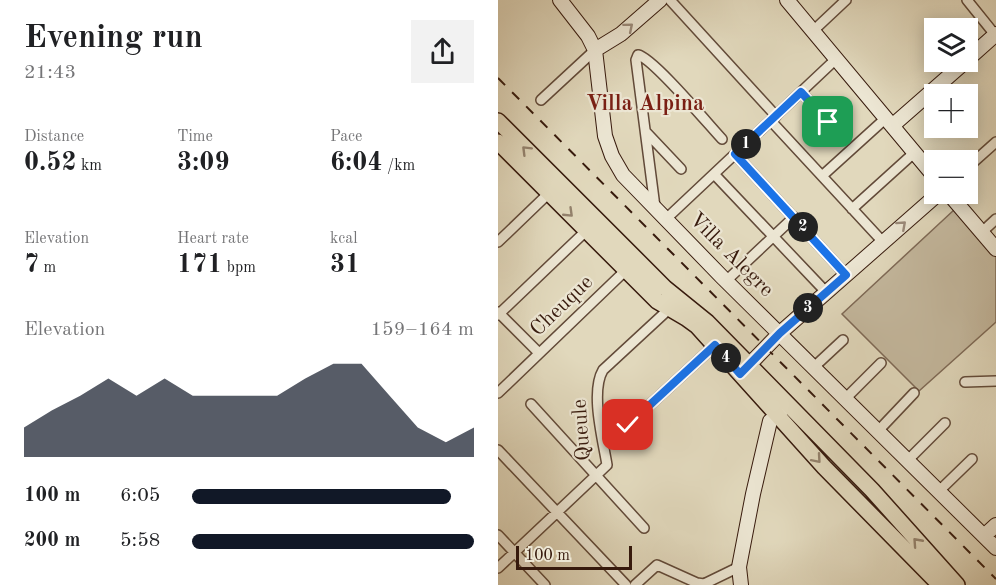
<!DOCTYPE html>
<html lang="en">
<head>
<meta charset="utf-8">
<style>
	:root { --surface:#fff; --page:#f2f2f2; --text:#202124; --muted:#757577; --accent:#111827 }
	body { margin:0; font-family:"Old Standard TT",serif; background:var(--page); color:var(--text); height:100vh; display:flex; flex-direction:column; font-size:22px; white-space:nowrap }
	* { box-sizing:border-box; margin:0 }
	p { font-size:20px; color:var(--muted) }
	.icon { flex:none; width:33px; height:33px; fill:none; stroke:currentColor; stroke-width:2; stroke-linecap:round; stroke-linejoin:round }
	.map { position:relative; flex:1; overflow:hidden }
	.sheet { display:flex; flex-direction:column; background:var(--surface); width:498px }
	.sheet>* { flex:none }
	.tools { position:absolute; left:426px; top:18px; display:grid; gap:12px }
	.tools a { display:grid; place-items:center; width:54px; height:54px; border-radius:0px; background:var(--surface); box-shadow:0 3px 15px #0003; font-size:30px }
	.scale { position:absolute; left:18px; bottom:15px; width:116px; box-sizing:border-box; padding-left:6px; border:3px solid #371a0d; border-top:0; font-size:16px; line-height:21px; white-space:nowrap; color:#371a0d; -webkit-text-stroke:4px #ece6d3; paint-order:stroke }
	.pin { position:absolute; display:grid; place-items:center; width:51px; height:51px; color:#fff; margin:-26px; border-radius:12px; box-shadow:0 3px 9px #0006 }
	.km { position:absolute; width:30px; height:30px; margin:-15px; border-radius:50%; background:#222; color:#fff; font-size:16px; line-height:30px; text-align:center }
	.round { display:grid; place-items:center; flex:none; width:63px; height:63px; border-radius:0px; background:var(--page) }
	.overview { display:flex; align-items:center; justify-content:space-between; height:102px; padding:0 24px }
	h1 { font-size:33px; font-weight:800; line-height:45px }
	.figures { display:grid; grid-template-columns:repeat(3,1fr); gap:9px; height:102px; padding:6px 24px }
	.figures div { display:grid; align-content:center }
	.figures b { font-size:26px; font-weight:800 }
	.figures small { font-size:16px; font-weight:400 }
	.figures p { font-size:16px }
	.chart { height:168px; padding:12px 24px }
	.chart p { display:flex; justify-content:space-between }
	.chart svg { width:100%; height:108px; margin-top:6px; fill:var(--accent); opacity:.7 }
	ul { padding:0 24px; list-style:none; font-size:20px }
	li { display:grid; grid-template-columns:96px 72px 1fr; align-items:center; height:45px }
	li i { height:15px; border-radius:8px; background:var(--accent) }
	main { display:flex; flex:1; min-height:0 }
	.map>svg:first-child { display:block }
	.grass { fill:#c4b89e; stroke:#7e6956; stroke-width:1.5 }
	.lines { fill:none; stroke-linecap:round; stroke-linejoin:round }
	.street-casing { stroke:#624a39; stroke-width:12 }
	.secondary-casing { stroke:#371a0d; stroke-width:16 }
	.primary-casing { stroke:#371a0d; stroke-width:18 }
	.street { stroke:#ece6d3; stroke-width:9 }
	.secondary { stroke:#ece6d3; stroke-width:14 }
	.primary { stroke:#e1d8bc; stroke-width:15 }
	.rail { stroke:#371a0d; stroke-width:2; stroke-dasharray:10 10; stroke-linecap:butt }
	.oneway { stroke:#9b8a7a }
	.oneway2 { stroke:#94826d }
	.route-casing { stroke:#fff; stroke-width:12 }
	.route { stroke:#1a73e8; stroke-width:8 }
	.labels { text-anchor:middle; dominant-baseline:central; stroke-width:4.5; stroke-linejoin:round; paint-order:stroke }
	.street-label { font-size:21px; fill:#371a0d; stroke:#ece6d3 }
	.neighbourhood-label { font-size:22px; font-weight:bold; fill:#7a1f14; stroke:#ece6d3 }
</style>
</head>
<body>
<main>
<section class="sheet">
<div class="overview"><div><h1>Evening run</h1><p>21:43</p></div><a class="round"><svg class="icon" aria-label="share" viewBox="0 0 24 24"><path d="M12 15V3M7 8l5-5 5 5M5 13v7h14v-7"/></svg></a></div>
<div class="figures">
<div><p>Distance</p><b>0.52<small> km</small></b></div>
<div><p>Time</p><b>3:09</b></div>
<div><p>Pace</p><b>6:04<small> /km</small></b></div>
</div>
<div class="figures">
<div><p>Elevation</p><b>7<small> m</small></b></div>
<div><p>Heart rate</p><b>171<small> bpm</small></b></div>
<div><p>kcal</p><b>31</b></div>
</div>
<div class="chart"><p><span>Elevation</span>159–164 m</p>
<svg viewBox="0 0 160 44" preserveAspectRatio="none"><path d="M0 44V32L10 25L20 19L30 12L40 19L50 12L60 19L70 19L80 19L90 19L100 12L110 6L120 6L130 19L140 32L150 38L160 32V44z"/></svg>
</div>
<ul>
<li><b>100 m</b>6:05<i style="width:92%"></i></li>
<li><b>200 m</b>5:58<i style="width:100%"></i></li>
</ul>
</section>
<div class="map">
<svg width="498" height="585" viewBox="0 0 498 585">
	<rect width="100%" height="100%" fill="#e1d8bc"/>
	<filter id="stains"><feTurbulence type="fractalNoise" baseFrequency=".00333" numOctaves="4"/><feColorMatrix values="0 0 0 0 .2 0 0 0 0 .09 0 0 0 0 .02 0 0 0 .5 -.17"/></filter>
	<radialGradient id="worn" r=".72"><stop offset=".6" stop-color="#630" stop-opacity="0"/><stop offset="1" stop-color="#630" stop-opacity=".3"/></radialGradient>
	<path class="grass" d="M457,209l41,47v66l-77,69 -77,-77z"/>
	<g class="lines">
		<g class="street-casing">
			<path id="street" d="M172,0l106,116
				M469,0l29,36
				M315,31l33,-31
				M303,92l27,30
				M43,100l54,-50
				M273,121l112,121
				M148,132l35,37
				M237,154l111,121
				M470,167l28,-25
				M216,174l112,118
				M324,176l64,-58
				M157,207l-19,-147 2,-5c15,3 70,69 84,84
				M354,209l63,-57
				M168,219l170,-160
				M484,232l14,-13
				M0,242l51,-49
				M228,281l68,-64
				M0,312l41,41
				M0,315l89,-85
				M316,367l29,-27
				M467,382l31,-1
				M0,393l128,-123
				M347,399l36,-36
				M33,404l113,124
				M130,425l87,-80
				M380,431l36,-38
				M0,450l128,135
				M410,460l37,-37
				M441,491l33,-32
				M0,535l47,50
				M0,568l109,-103c-4,-25 -17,-73 -4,-95l66,-61
				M137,585l22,-20 40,18 7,1 35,-17"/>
		</g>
		<g class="secondary-casing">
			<path id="secondary" d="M62,0l28,36 7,14 10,86 7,20 11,19 99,102 274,271
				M289,0l147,176
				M97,50l26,-16 39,-34
				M470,59l28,-25
				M394,126l73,-64
				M451,194l47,55
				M244,372l38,-39 158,-139
				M486,536l12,-11
				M243,585l-2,-18 14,-73 17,-73 9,-6 4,-9"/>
		</g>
		<g class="primary-casing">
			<path id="primary" d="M0,121l167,167 42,34 165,168 85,95
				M0,142l159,159 29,17 11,8 127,141 116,118"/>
		</g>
		<use href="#street" class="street"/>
		<use href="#secondary" class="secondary"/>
		<use href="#primary" class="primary"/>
		<path class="rail" d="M0,78l498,501"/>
	</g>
	<defs><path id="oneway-chevron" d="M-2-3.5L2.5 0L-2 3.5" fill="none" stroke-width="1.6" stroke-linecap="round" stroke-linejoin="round" transform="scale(1.5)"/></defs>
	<g class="oneway">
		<use href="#oneway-chevron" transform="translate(131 27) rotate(-40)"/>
		<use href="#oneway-chevron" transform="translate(404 225) rotate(-42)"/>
	</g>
	<g class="oneway2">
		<use href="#oneway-chevron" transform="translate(28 150) rotate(-135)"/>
		<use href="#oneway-chevron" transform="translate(71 213) rotate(44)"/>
		<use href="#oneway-chevron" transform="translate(319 459) rotate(49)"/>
		<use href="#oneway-chevron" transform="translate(419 542) rotate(-132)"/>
	</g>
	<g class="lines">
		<g class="route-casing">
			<path id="route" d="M130,425l87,-80 25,29 40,-41 66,-58 -111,-121 66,-62 27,30"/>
		</g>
		<use href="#route" class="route"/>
	</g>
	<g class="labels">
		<g class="street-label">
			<text transform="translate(233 255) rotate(45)">Villa Alegre</text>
			<text transform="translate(64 306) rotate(-44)">Cheuque</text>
			<text transform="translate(84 430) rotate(-94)">Queule</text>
		</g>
		<g class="neighbourhood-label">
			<text x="147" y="104">Villa Alpina</text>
		</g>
	</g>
	<rect width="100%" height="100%" filter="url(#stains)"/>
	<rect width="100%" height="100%" fill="url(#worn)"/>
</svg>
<div class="tools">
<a><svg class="icon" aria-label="layers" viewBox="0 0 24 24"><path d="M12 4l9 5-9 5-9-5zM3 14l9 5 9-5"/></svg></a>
<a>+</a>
<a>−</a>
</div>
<div class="scale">100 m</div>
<div class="pin" style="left:330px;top:122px;background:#1e9e55"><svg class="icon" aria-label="arrive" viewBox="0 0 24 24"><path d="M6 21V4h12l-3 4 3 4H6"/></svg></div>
<div class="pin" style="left:130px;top:425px;background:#d93025"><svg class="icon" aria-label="check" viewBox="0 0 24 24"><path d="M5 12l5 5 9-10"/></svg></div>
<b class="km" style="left:248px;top:144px">1</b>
<b class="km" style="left:305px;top:227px">2</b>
<b class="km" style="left:310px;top:308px">3</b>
<b class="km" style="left:228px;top:358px">4</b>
</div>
</main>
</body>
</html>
